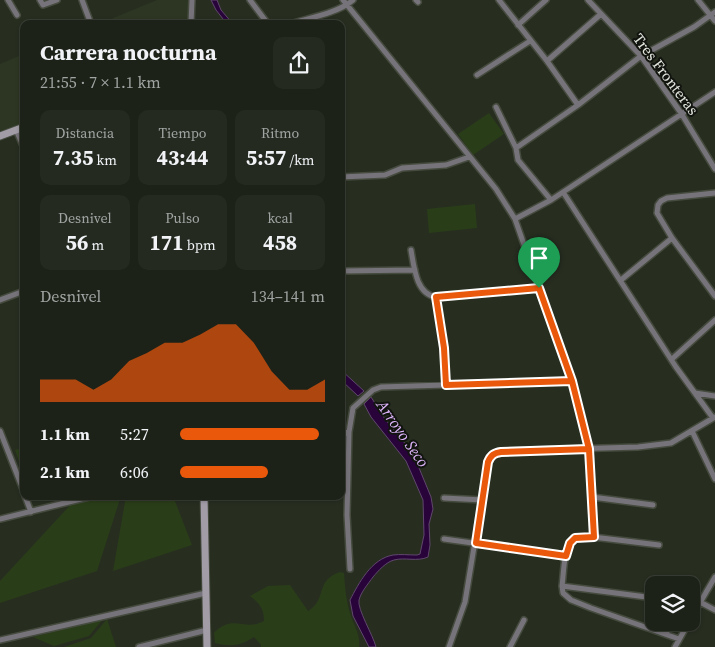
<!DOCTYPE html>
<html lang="es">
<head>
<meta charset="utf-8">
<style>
	:root { --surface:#1d2218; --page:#252a21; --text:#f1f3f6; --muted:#a0a4a2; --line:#3b3f37; --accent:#ea580c }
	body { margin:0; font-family:"Source Serif 4",serif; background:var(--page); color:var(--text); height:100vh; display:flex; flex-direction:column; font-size:19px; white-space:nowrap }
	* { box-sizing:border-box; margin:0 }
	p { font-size:16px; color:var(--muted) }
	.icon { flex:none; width:28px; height:28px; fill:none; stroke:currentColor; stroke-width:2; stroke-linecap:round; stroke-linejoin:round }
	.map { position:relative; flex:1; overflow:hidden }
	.side { position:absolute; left:20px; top:20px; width:325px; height:480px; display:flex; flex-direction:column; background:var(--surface); border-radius:10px; box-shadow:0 1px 4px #0004,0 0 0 1px var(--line) }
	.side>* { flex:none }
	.buttons { position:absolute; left:645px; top:576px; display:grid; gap:10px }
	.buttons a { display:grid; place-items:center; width:55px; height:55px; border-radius:10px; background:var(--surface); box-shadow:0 1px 4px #0004,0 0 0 1px var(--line); font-size:25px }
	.pin { position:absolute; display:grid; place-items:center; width:42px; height:42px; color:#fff; margin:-51px -21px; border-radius:50% 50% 50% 0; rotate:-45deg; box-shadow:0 0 5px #0007 }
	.pin .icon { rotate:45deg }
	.round { display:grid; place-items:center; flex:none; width:52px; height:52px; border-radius:10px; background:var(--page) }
	.summary { display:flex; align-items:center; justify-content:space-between; height:85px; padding:0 20px }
	h1 { font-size:22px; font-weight:700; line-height:38px }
	.stats { display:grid; grid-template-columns:repeat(3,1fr); gap:8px; height:85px; padding:5px 20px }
	.stats div { display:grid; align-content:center; border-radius:10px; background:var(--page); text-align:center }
	.stats b { font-size:21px; font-weight:700 }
	.stats small { font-size:14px; font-weight:400 }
	.stats p { font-size:14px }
	.chart { height:140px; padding:10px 20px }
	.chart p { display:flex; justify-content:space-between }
	.chart svg { width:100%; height:90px; margin-top:5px; fill:var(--accent); opacity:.7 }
	ul { padding:0 20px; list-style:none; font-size:16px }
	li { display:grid; grid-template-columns:80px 60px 1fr; align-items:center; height:38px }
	li i { height:12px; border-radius:6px; background:var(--accent) }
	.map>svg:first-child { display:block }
	.built { fill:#2c3622 }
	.green { fill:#2a3d19 }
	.water { fill:#28043b; stroke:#60486c }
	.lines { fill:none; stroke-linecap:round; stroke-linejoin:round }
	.street-casing { stroke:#454b3e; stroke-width:8 }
	.secondary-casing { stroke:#454b3e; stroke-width:9 }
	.street { stroke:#77737a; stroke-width:5 }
	.secondary { stroke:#a29ca7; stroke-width:7 }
	.route-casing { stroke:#fff; stroke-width:10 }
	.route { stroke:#ea580c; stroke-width:6 }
	.labels { text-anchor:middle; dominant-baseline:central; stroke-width:4; stroke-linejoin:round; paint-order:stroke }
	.street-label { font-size:15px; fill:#e1e6dd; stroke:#12150f }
	.water-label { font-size:16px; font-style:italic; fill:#dbb3f8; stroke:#12150f }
</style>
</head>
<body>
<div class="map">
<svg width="715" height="647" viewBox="0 0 715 647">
	<rect width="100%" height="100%" fill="#272e20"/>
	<path class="built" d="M157,0h31v24h-89z
		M24,54v74l-24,9v-73z"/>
	<path class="green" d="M489,113l15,21 -31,21 -15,-21z
		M475,204l2,24 -48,5 -2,-24z
		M24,448v27l-9,-25z
		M94,496h27l-24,75 -97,32v-22l74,-80z
		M126,496h47l19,49 -79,26z
		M340,572l4,1c1,14 2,27 6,40 3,11 11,22 9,34h-98v-2l-7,-8c-14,9 -23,10 -39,6l-1,-10c19,-20 30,-1 50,-12 0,-12 -4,-17 -14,-25l18,-10 22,-1 18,26c20,-12 6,-30 32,-39z
		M103,619l-14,17 -35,10 -21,-9z
		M107,619l9,28h-52l27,-9z"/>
	<path class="water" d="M211,0h6l4,10 12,14h-6l-11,-14z
		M341,370l23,21 -6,5 -17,-16z
		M371,397l14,22 22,27 10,17 14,34 2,12 -4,15 1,21 -2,12c-11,5 -23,0 -34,3 -8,2 -16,11 -21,17 -5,7 -12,15 -14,23 -2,9 14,35 17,47h-7l-16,-31 -3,-16c9,-17 21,-41 43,-45 7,-1 16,0 24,0l3,-1 4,-19 -1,-35 -17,-39 -35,-44 -7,-13z"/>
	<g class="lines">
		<g class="street-casing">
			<path id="street" d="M8,0l9,15
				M40,0l3,5 14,-5
				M82,0l9,24
				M250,0l18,24
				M343,0l153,189 19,30 57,162 17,68 4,88
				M416,0l2,2
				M499,0l48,61 31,44
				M588,0l53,56 40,57 34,56
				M698,0l17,21
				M191,24l1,-24
				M290,24c19,-6 48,-11 63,-24
				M518,25l28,-25
				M547,61l54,-47
				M477,75l53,-34
				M496,107l20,41 2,12 33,40
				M16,130l8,18
				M516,148l62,-43 63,-49 53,-29 21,-15
				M341,177l44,-2 17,-7 44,-3 23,-8
				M563,192l113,175 37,51
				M715,193l-48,5 -6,3 -3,4 -1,8 15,25 43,58
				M515,219l36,-19 164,-108
				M411,250c3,17 5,44 25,47l103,-9
				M341,271l74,-1
				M621,280l51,-42
				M436,297l8,51 2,37
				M0,300l24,-9
				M672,359l43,-39
				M695,393l20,3
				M0,431l24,61
				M692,431l23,48
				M349,432l-2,83 3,54
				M341,434l8,-2 4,-24 20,-18 8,-3 191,-6
				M25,496l6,16
				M592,497l61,8
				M444,498l39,2
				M0,519l93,-23
				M444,539l122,17
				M562,586l1,7 8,7 20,8 88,31
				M654,598l-92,-12c2,-14 1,-39 13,-48l18,-1 66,8
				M700,602l15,8
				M691,618l24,-41
				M666,622l1,12
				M0,640l206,-47
				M139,647l68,-17
				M449,647l16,-45 23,-140c3,-7 6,-9 13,-11l137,-4 33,-4 44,-26
				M510,647l14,-27
				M675,647l14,-25"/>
		</g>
		<g class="secondary-casing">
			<path id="secondary" d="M0,136l24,-9
				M204,496l3,151"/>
		</g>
		<use href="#street" class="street"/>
		<use href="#secondary" class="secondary"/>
	</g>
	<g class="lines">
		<g class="route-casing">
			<path id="route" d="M539,288l-103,9 8,51 2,37 126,-4 17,68 5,88 -19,1 -5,5 -4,13 -90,-13 12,-81c3,-7 6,-9 13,-10l88,-3 -17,-68 -33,-93"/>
		</g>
		<use href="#route" class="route"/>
	</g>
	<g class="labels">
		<g class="street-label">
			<text transform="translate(666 74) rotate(53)">Tres Fronteras</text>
		</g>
		<g class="water-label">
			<text transform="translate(403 433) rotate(55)">Arroyo Seco</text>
		</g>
	</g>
</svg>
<div class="buttons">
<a><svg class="icon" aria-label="layers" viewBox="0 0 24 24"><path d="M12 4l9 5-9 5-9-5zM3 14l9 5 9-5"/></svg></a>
</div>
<div class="pin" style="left:539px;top:288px;background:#1e9e55"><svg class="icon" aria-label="arrive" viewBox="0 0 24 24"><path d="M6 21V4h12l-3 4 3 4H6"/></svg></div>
<section class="side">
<div class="summary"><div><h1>Carrera nocturna</h1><p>21:55 · 7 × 1.1 km</p></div><a class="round"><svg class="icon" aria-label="share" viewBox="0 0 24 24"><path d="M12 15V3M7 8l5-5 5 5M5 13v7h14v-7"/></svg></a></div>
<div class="stats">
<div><p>Distancia</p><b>7.35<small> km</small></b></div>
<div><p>Tiempo</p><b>43:44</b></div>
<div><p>Ritmo</p><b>5:57<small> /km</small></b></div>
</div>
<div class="stats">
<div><p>Desnivel</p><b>56<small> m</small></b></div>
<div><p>Pulso</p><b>171<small> bpm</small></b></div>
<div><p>kcal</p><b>458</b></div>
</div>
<div class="chart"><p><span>Desnivel</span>134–141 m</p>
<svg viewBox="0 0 160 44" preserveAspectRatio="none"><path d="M0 44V33L10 33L20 33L30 38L40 33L50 24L60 20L70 15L80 15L90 11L100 6L110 6L120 15L130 29L140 38L150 38L160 33V44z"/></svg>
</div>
<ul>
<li><b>1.1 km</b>5:27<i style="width:96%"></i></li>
<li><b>2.1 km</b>6:06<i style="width:61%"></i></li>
</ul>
</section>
</div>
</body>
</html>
